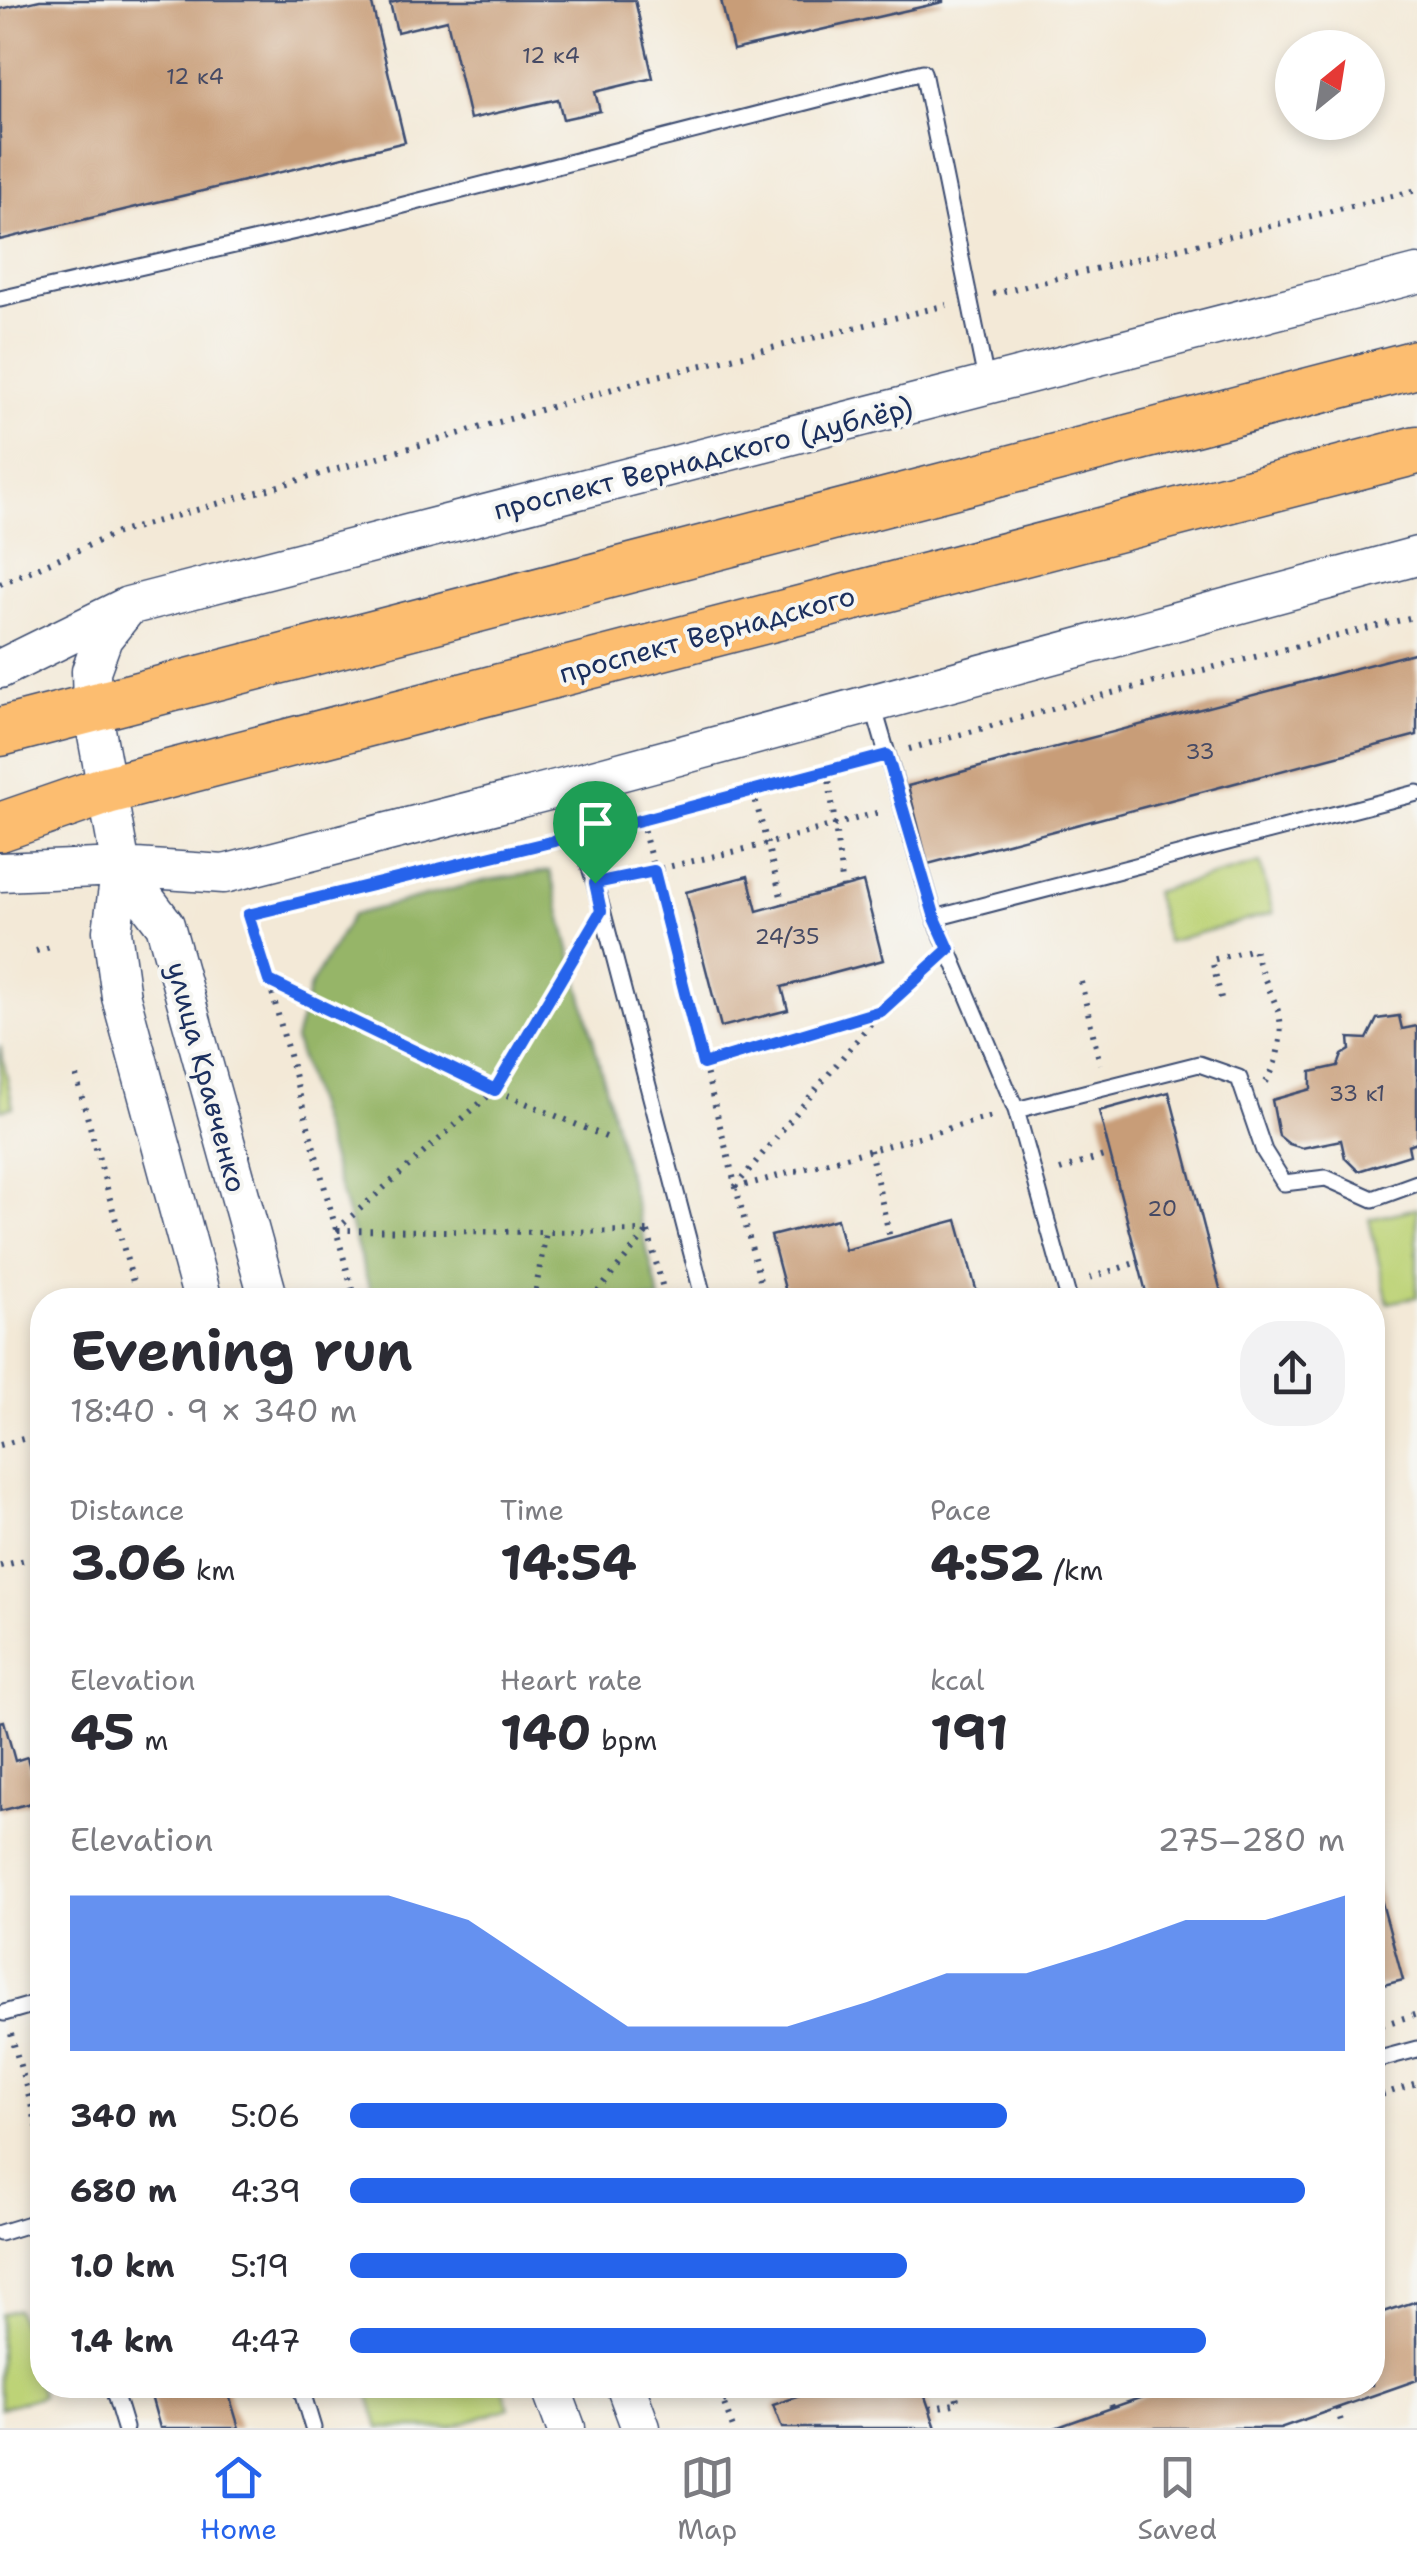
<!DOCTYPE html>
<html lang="en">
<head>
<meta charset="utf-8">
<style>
	:root { --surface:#fff; --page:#f2f2f3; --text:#2b2b33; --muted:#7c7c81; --line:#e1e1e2; --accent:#2563eb }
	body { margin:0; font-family:"Shantell Sans",sans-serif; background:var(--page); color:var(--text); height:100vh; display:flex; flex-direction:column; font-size:38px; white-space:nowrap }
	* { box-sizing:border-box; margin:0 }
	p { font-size:32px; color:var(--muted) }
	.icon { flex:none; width:55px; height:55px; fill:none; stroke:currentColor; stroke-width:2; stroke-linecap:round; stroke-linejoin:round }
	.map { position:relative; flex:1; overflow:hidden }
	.panel { position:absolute; left:30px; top:1288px; width:1355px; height:1110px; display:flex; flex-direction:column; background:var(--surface); border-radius:40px; box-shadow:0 5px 15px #0003 }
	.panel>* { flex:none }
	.needle { width:65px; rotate:30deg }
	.tools { position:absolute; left:1275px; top:30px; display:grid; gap:20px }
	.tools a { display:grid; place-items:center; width:110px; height:110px; border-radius:50%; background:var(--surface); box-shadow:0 5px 15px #0003; font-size:50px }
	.pin { position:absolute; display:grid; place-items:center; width:85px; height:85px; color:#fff; margin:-102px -42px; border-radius:50% 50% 50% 0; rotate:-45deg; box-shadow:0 0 10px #0007 }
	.pin .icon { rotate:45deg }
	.round { display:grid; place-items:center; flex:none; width:105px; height:105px; border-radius:40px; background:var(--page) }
	.summary { display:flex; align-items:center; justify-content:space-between; height:170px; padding:0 40px }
	h1 { font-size:55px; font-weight:700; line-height:75px }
	.metrics { display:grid; grid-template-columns:repeat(3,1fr); gap:15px; height:170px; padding:10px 40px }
	.metrics div { display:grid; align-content:center }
	.metrics b { font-size:50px; font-weight:700 }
	.metrics small { font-size:28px; font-weight:400 }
	.metrics p { font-size:28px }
	.chart { height:280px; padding:20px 40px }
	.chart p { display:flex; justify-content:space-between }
	.chart svg { width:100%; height:180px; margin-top:10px; fill:var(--accent); opacity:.7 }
	ul { padding:0 40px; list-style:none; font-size:32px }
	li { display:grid; grid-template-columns:160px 120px 1fr; align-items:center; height:75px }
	li i { height:25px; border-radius:12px; background:var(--accent) }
	.menu { display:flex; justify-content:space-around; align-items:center; height:140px; border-top:2px solid var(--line); background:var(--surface); font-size:28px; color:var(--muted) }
	.menu a { display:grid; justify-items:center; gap:5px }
	.menu .selected { color:var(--accent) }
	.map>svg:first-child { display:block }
	.green { fill:#bdd377; stroke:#6c816a; stroke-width:2.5 }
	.forest { fill:#96b568; stroke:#587263; stroke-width:2.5 }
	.building { fill:#c89d78 }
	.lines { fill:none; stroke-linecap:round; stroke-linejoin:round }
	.service-casing { stroke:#3b4b70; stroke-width:19 }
	.tertiary-casing { stroke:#3b4b70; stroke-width:41 }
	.primary-casing { stroke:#3b4b70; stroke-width:51 }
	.path { stroke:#3b4b70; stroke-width:6; stroke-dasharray:2.5 8; stroke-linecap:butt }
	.service { stroke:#fff; stroke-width:15 }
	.tertiary { stroke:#fff; stroke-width:38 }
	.primary { stroke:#fcbd6f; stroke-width:48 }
	.route-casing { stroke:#fff; stroke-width:20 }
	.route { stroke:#2563eb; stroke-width:12 }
	.labels { text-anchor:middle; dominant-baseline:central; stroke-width:8; stroke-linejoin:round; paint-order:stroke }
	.number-label { font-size:22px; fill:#464a64 }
	.street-label { font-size:28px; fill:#1b2f5e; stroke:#f6f6f2 }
</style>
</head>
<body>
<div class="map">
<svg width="1417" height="2428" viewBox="0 0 1417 2428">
	<rect width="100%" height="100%" fill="#f6f6f2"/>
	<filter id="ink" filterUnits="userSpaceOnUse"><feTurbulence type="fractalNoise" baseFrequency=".01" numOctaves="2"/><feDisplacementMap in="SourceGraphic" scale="20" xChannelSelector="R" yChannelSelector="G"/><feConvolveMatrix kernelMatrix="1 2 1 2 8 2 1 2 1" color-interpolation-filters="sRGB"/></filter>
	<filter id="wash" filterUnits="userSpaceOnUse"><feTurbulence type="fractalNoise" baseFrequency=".0048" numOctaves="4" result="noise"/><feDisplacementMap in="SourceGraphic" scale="40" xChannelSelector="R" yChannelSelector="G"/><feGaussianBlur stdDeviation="2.25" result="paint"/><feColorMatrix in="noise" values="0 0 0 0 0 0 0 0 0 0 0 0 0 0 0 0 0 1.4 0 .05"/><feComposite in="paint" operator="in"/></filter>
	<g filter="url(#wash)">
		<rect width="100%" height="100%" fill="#f3e9d7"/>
		<path class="green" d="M1260,863l13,50 -106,29 -13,-50z
			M0,1045l13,62 -13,3z
			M1417,1208v89l-29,6 -19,-84z
			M17,2309l25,87 -42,12v-94z
			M366,2385h136l8,23 -60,20h-71z"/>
		<path class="forest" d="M550,871l110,429h-287l-78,-260 15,-54 42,-71 135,-35z"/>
		<g id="blocks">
			<path class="building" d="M40,0h331l34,142 -405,98v-231z
				M402,0h233l18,78 -58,14 5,19 -37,8 -5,-20 -88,20 -23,-99 -50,12 -7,-29z
				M721,0h222v2l-210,48z
				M1417,652v83l-489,129 -20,-78z
				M748,876l9,35 106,-29 20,78 -101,27 6,23 -67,17 -35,-135z
				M1399,1016l3,13 15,-3v116l-9,3 2,10 -52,16 -13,-13 -4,-18 -39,8 -13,-4 -10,-8 -7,-36 39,-11v-17l27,-6 4,-11 8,-5 -1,-12 18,1 10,-20z
				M1169,1092l54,208h-75l-38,-146 -11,-43z
				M837,1219l8,31 112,-30 22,80h-191l-17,-64z
				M4,1721l11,40 12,-4 12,44 -39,10v-89z
				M1372,1866l31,114 -31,8z
				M1417,2301v79l-137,48h-225l121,-43h196v-69z
				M148,2385h78l13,43h-79z
				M832,2385h89l15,43h-154l-9,-23z"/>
		</g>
	</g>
	<g filter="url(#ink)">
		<use href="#blocks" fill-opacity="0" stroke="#3b4b70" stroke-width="2.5"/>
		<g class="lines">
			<g class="service-casing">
				<path id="service" d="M0,299l361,-83 562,-144 64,313
					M872,702l63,216 81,192 53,190
					M564,788l31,95 109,417
					M935,918l482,-125
					M1016,1110l183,-46 40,14 25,73 20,32 42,-5 47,21 44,-16
					M4,2013l38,-11
					M1372,2061l45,-12
					M0,2233l42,-13
					M112,2385l13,43
					M300,2385l13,43"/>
			</g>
			<g class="tertiary-casing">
				<path id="tertiary" d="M127,608l-24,30 -12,33 1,37 29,159 -9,64 9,66 82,303
					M0,669l128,-63 1289,-332
					M121,867l44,58 104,375
					M0,872l121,-5 103,7 340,-87 853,-231
					M550,2385l16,43
					M625,2385l16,43"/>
			</g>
			<g class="primary-casing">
				<path id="primary" d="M0,732l1417,-368
					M0,827l107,-37 1310,-340"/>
			</g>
			<path class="path" d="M993,294l424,-104
				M0,584l117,-51 537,-156 293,-72
				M909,749l179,-50 329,-83
				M828,771l15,117
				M753,791l30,113
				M641,820l124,480
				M605,829l258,-68
				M620,878l147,-34 113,-32
				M36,951l18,-5
				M270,982l225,108 111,47
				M1081,982l19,82
				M1221,998l-9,-38 42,-11c5,22 17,41 24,62 7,19 -1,55 -12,71
				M703,1064l176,-52
				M76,1076l62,224
				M870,1150l20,88
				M1060,1170l50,-16
				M735,1187l146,-176 47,-43
				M735,1188l258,-72
				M336,1230l159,-140 88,-148
				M338,1230l208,2
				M648,1232l18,68
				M1090,1278l48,-16
				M355,1300l-86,-319 -21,-66 306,-73
				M534,1300l12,-68 102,-1
				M591,1300l56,-68
				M0,1445l42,-11
				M0,1566l42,-10
				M1372,2028l45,-14
				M11,2034l31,109
				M1372,2098l45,-15
				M717,2385l16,43
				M1104,2385l8,22
				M723,2401l48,-16
				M1337,2408l6,20
				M930,2409l28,-6 -6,-18"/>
			<use href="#service" class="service"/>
			<use href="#tertiary" class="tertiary"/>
			<use href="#primary" class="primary"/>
		</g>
	</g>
	<g class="lines" filter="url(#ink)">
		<g class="route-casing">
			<path id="route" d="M887,755l48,163 14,31 -68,62 -178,53 -49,-193 -59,12 6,28 -106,179 -226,-109 -21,-66 393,-95z"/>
		</g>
		<use href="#route" class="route"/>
	</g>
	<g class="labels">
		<g class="number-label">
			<text x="551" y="55">12 к4</text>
			<text x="195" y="76">12 к4</text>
			<text x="1200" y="751">33</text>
			<text x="787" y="936">24/35</text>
			<text x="1357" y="1093">33 к1</text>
			<text x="1162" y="1208">20</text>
		</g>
		<g class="street-label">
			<text transform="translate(703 458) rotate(-14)">проспект Вернадского (дублёр)</text>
			<text transform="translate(707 634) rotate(-15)">проспект Вернадского</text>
			<text transform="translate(207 1077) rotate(75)">улица Кравченко</text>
		</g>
	</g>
</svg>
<div class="tools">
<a><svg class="needle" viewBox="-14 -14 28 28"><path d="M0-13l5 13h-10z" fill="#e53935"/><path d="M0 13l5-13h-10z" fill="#7c7c81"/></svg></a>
</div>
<div class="pin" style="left:595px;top:883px;background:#1e9e55"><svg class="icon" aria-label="arrive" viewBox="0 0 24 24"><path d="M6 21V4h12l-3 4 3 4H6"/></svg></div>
<section class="panel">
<div class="summary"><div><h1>Evening run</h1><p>18:40 · 9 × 340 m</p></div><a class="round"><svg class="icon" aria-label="share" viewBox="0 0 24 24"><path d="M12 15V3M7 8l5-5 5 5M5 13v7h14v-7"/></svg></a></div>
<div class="metrics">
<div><p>Distance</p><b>3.06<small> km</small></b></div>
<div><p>Time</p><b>14:54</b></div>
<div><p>Pace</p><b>4:52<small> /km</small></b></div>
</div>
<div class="metrics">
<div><p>Elevation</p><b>45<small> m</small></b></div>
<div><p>Heart rate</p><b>140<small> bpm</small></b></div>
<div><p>kcal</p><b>191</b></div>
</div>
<div class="chart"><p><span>Elevation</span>275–280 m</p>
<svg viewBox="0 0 160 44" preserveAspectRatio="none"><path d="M0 44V6L10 6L20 6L30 6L40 6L50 12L60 25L70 38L80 38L90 38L100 32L110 25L120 25L130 19L140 12L150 12L160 6V44z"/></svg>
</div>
<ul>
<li><b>340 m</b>5:06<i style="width:66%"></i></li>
<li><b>680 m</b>4:39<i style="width:96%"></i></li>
<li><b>1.0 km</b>5:19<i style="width:56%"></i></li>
<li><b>1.4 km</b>4:47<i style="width:86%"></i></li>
</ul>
</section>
</div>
<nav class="menu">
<a class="selected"><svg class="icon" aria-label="home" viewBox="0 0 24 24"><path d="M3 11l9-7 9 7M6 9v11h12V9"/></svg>Home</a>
<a><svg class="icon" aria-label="map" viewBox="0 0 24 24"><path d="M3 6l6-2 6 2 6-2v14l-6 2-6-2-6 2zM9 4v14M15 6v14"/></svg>Map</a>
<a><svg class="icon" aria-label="saved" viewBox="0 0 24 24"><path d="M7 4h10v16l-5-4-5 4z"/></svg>Saved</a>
</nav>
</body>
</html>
